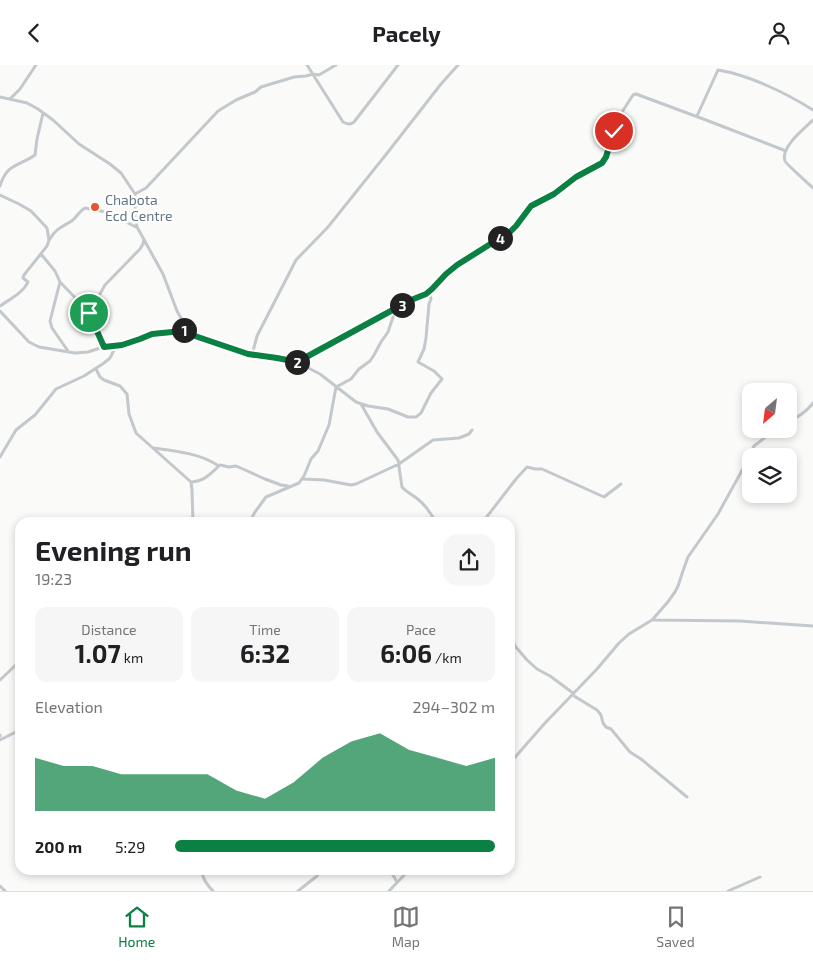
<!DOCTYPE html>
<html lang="en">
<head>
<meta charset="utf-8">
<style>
	:root { --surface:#fff; --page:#f6f6f6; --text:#202124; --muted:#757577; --line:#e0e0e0; --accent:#0b8043 }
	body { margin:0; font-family:"Exo 2",sans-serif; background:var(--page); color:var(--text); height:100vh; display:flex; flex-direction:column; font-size:19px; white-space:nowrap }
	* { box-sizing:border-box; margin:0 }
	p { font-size:16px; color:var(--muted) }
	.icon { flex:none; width:28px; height:28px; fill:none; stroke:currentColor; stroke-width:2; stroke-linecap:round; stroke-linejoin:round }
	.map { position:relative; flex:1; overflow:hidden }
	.side { position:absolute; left:15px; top:452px; width:500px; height:358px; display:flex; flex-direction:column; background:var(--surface); border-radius:15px; box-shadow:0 2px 8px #0003 }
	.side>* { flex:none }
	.needle { width:32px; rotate:208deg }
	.controls { position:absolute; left:742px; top:318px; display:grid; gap:10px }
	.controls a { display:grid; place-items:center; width:55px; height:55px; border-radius:10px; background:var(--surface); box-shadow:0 2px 8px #0003; font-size:25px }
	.pin { position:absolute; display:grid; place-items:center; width:42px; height:42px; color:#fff; margin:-21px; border:2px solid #fff; border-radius:50%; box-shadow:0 1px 5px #0007 }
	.km { position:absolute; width:25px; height:25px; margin:-12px; border-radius:50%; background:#222; color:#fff; font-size:14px; line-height:25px; text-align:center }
	.round { display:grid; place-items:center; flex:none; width:52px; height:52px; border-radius:15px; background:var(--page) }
	.summary { display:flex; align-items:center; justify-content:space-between; height:85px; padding:0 20px }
	h1 { font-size:28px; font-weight:700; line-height:38px }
	.stats { display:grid; grid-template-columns:repeat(3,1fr); gap:8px; height:85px; padding:5px 20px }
	.stats div { display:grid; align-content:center; border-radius:12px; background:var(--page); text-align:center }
	.stats b { font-size:25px; font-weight:700 }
	.stats small { font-size:14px; font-weight:400 }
	.stats p { font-size:14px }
	.chart { height:140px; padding:10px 20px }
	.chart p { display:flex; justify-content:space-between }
	.chart svg { width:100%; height:90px; margin-top:5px; fill:var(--accent); opacity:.7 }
	ul { padding:0 20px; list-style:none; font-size:16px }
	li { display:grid; grid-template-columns:80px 60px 1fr; align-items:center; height:38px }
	li i { height:12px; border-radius:6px; background:var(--accent) }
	header { display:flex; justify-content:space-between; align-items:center; height:65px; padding:0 20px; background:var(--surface); font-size:22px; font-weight:700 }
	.dock { display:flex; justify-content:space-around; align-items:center; height:70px; border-top:1px solid var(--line); background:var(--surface); font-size:14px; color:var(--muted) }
	.dock a { display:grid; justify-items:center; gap:2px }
	.dock .active { color:var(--accent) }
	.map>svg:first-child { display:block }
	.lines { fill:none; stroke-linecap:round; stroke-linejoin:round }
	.street { stroke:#c3c8cc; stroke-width:3 }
	.route-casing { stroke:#fff; stroke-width:10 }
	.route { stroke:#0b8043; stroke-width:6 }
	.poi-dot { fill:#e4572e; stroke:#fff; stroke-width:2 }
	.labels { text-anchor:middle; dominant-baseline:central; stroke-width:5; stroke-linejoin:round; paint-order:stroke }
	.poi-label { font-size:14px; fill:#657683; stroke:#fff; text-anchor:start }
</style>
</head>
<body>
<header><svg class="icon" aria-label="back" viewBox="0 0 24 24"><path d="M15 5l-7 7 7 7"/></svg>Pacely<svg class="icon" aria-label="person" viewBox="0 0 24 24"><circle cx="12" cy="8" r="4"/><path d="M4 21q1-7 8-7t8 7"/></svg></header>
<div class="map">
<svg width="813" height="826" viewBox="0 0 813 826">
	<rect width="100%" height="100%" fill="#fafaf8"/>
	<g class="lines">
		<path class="street" d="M307,0l36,57c4,2 7,3 11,0l44,-57
			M0,32l27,6 11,6 15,11 26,24 31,20 11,9 14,21v24l2,9 26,47 14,37 12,21 3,3 55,19 30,4 20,4 23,12 36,28 12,4 20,3 20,8h8l5,-4 10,-20 11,-14 -8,-8 -16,-9 6,-13 2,-11 3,-34 2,-5 -2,-7
			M10,34l10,-10 16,-24
			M697,51l21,-46c31,5 68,23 95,40
			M813,55c-8,8 -33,27 -28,41 0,2 24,23 28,27
			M0,121c7,-23 18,-19 35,-31l2,-16 6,-26
			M135,129l11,-6 72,-77 18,-11 19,-8 6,-5 33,-10 12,-1 7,-2 6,1 17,-10
			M0,130l19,9 12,7 16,17 2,12 -2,6 -23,29 -1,3 5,4c-5,11 -18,17 -28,24
			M50,174c7,-12 13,-12 23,-19 4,-4 7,-9 12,-12l21,4 30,15
			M41,189l14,17 5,11 28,29 16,36
			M60,217l-10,39 2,7 16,23
			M0,246l29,31 10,5 36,6 13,-1 12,-4 22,-3 35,-12 25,-2 5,-2
			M88,246l9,-12 8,-14 35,-36 3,-5 1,-5
			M252,290l5,-19 39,-76 32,-33 60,-75 53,-68 17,-19
			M297,297l96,-53
			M96,304l4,8 4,3 16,6 7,8 2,20 7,19 55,49 1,8 1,33
			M361,339l16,28 21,28 4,27c4,5 8,6 13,10 9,6 16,16 21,26
			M789,356c10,-4 18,-10 24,-18
			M153,383c23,3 46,5 66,18
			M0,392l16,-27 19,-15 21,-26 28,-13 20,-13 6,-5 6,-12
			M303,414l21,1 27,5 5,-1 43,-20 34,-24 26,-2 10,-4 3,-4
			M191,417c14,-1 19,-8 29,-17l9,2 7,-1 29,13 16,6 7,1
			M249,458l6,-11 11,-15 33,-14 5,-7 7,-17 7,-8 11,-26 7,-38 15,-8 8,-10 11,-8 4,-6 7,-13 7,-10 5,-15 1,-8 17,-9 18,-8 17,-18 11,-9 51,-31 8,-8 15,-20 23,-12 22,-17 26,-15 3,-5 7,-23 7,-10 3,-12 11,-17 3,-1 70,26 80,31
			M482,458l34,-44 11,-12 8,2h7l62,28 17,-13
			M653,555l87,1 73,5
			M510,567l5,14 12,14 10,9 13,7 23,17 1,3 23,14 4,5 2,8 3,4 5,2 19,23 11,7 46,38
			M510,584l6,-2
			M0,615l20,-19
			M0,670v1
			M0,675l20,-10
			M510,698l35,-40 52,-54 22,-26 10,-9 23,-14 15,-17 8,-11 3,-6 6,-18 4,-11 30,-43 27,-49 9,-19 22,-17
			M205,805l-3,2c1,8 5,13 11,19
			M390,805l7,12
			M0,821l5,5
			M298,826l19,-15 4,-6
			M389,826l20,-21
			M728,826l32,-14"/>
	</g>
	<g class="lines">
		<g class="route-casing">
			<path id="route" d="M89,248l15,34 18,-2 18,-6 12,-5 30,-3 5,-2 5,6 56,19 29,4 20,4 114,-62 15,-6 6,-5 14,-15 11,-9 43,-27 8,-4 8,-8 15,-20 23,-12 22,-17 26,-14 4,-6 8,-26"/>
		</g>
		<use href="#route" class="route"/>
	</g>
	<circle class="poi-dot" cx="95" cy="142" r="5"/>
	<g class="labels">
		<g class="poi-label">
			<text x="105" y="134">Chabota<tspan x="105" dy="16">Ecd Centre</tspan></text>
		</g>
	</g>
</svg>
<div class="controls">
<a><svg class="needle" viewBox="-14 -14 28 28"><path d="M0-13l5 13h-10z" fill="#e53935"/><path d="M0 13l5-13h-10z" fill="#757577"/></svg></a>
<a><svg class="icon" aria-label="layers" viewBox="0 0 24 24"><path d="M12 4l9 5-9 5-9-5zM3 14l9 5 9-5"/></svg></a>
</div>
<div class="pin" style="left:89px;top:248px;background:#1e9e55"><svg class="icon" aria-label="arrive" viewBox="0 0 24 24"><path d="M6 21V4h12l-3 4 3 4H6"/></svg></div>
<div class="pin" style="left:614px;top:66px;background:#d93025"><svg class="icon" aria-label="check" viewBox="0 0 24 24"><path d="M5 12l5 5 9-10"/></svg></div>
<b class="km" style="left:184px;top:265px">1</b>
<b class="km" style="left:297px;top:297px">2</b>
<b class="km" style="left:402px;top:240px">3</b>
<b class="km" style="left:500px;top:173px">4</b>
<section class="side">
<div class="summary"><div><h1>Evening run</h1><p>19:23</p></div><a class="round"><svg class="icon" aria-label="share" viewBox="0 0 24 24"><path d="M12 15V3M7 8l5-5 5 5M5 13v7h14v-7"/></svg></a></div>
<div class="stats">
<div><p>Distance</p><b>1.07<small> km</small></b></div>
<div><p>Time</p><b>6:32</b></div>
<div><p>Pace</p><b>6:06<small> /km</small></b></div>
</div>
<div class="chart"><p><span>Elevation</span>294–302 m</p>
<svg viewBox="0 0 160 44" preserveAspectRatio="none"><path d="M0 44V18L10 22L20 22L30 26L40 26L50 26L60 26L70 34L80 38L90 30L100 18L110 10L120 6L130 14L140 18L150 22L160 18V44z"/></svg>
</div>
<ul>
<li><b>200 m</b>5:29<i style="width:100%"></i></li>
</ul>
</section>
</div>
<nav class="dock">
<a class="active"><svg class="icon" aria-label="home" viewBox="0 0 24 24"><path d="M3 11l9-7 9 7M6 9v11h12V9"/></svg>Home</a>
<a><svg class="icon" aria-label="map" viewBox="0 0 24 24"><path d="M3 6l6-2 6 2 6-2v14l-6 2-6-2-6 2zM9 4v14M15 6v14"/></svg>Map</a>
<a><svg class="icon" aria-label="saved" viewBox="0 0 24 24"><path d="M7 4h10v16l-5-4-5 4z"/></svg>Saved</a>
</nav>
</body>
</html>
